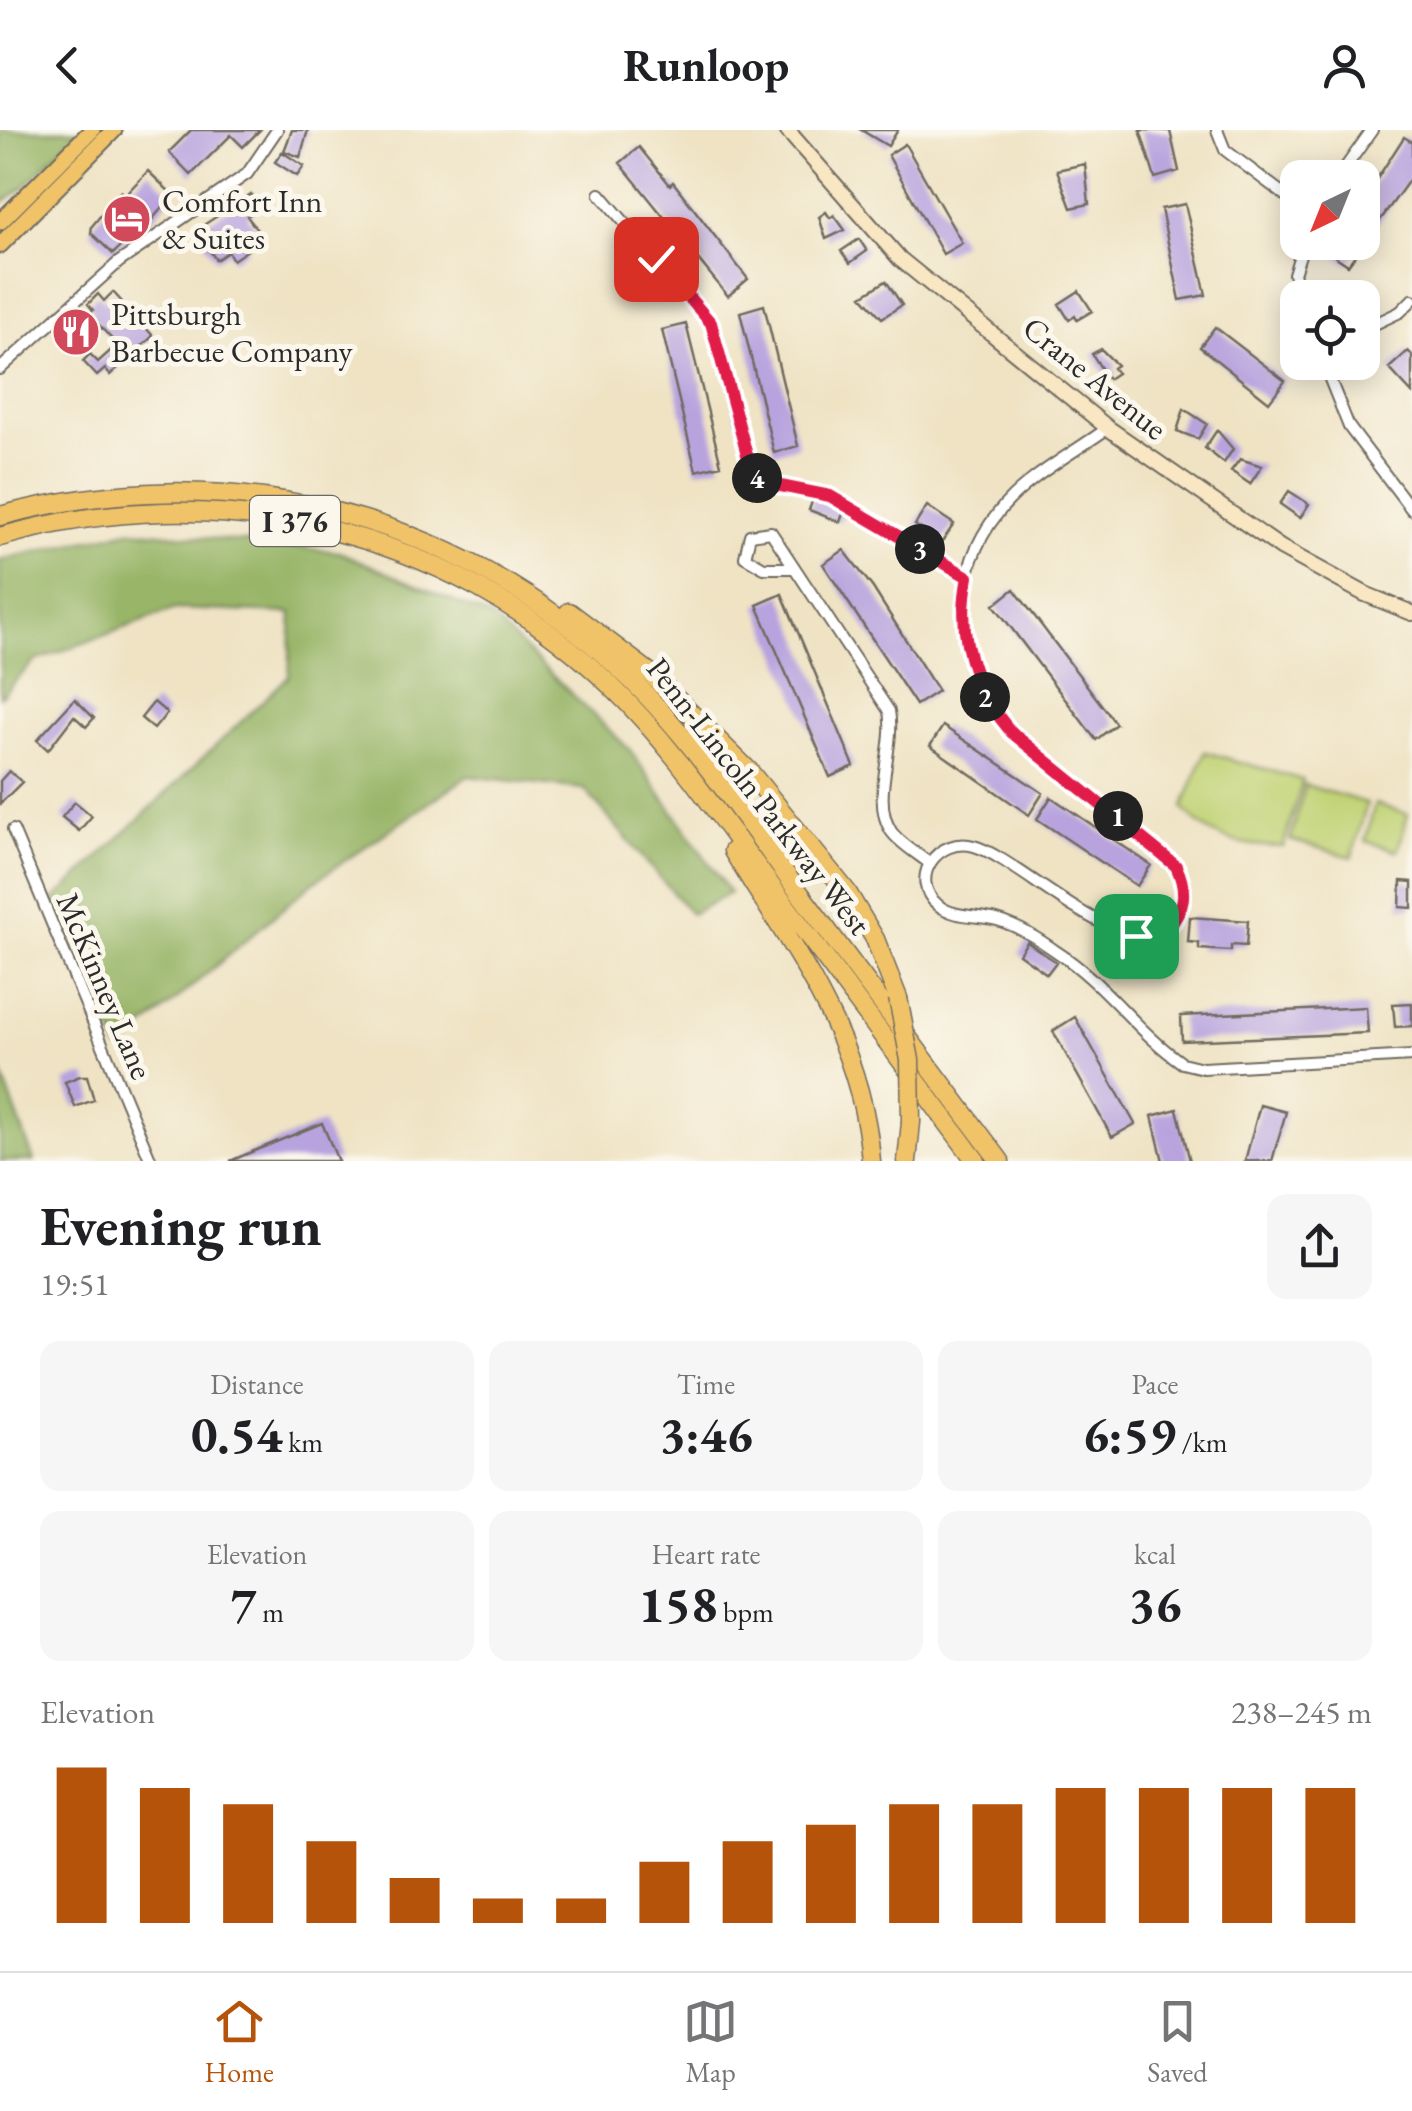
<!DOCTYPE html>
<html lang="en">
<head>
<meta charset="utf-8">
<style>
	:root { --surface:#fff; --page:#f6f6f6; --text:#202124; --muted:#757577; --line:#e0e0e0; --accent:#b45309 }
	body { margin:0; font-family:"EB Garamond",serif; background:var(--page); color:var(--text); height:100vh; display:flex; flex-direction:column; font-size:38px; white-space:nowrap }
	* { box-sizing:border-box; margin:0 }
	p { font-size:32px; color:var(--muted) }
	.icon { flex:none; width:55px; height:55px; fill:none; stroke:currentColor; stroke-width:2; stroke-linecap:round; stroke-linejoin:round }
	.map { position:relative; height:1031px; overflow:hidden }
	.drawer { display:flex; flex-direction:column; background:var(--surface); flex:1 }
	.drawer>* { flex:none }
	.needle { width:65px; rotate:223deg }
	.buttons { position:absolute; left:1280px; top:30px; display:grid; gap:20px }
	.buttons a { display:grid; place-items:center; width:100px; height:100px; border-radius:20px; background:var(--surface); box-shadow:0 5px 25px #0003; font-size:50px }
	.pin { position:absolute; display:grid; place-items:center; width:85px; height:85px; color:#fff; margin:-42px; border-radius:20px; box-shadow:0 5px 15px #0006 }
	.km { position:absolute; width:50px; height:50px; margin:-25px; border-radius:50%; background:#222; color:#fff; font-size:28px; line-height:50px; text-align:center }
	.round { display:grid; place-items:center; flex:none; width:105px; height:105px; border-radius:20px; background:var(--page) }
	.head { display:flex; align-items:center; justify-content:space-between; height:170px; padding:0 40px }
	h1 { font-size:55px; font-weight:700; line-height:75px }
	.figures { display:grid; grid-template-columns:repeat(3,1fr); gap:15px; height:170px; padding:10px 40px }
	.figures div { display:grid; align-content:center; border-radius:20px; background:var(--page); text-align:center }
	.figures b { font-size:50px; font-weight:700 }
	.figures small { font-size:28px; font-weight:400 }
	.figures p { font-size:28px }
	.chart { height:280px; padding:20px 40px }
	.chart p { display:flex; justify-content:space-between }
	.chart svg { width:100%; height:180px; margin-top:10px; stroke:var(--accent); stroke-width:6 }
	header { display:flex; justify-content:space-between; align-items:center; height:130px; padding:0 40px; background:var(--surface); font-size:45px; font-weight:700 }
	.menu { display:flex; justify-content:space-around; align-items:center; height:140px; border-top:2px solid var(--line); background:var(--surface); font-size:28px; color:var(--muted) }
	.menu a { display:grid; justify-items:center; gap:5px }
	.menu .active { color:var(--accent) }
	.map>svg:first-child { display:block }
	.green { fill:#c1d376; stroke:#767f50; stroke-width:2.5 }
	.forest { fill:#98b567; stroke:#627049; stroke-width:2.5 }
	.building { fill:#b8a3de }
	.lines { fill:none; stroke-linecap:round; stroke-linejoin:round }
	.street-casing { stroke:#706b61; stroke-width:14 }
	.secondary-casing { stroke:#706b61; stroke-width:18 }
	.primary-casing { stroke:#706b61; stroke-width:19 }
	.highway-casing { stroke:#706b61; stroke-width:21 }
	.street { stroke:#fff; stroke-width:10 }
	.secondary { stroke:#f9e7c3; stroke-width:14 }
	.primary { stroke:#f1c369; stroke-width:15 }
	.highway { stroke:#f1c369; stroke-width:18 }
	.highway-bridge-casing { stroke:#706b61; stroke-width:21; stroke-linecap:butt }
	.highway-bridge { stroke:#f1c369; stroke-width:18 }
	.route-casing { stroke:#fff; stroke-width:20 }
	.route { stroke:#e11d48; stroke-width:12 }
	.labels { text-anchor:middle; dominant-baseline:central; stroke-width:10; stroke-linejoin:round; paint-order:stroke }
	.shield { fill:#fbf7ec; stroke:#696865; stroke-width:2.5 }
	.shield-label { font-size:30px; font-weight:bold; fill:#2b2b2b }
	.poi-label { font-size:32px; fill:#2b2b2b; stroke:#fbf7ec; text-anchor:start }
	.street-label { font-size:32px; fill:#2b2b2b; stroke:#fbf7ec }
</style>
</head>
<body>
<header><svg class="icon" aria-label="back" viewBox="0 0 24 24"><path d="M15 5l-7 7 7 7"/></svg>Runloop<svg class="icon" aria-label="person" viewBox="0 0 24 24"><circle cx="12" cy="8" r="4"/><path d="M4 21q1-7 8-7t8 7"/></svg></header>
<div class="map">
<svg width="1412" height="1031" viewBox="0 0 1412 1031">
	<rect width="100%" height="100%" fill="#fbf7ec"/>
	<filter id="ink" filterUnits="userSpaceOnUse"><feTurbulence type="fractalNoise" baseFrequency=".01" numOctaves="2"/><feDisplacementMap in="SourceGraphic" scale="20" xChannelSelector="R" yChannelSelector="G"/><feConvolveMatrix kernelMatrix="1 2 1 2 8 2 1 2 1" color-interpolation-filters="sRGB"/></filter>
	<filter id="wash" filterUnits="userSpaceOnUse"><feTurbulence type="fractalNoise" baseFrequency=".0048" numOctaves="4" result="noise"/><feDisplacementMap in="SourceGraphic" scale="40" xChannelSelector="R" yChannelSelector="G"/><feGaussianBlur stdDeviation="2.25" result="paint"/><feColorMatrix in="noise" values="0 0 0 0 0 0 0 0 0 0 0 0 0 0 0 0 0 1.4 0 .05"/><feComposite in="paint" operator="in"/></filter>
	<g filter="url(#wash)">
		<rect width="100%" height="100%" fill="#efe3c4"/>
		<path class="green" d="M1205,622l98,28 -20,67c-41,-1 -72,-6 -100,-39z
			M1305,655l62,18 -15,54 -62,-17z
			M1375,674l33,10 -10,37 -33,-10z"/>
		<path class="forest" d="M0,0h80l-57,58 -23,16z
			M132,400l207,22 152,65 138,132 101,144 -39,21 -107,-125 -116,-13 -157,108 -192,165 -65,-149 235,-224 3,-63 -117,-4 -140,52 -35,36v-137z
			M0,939l34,92h-34z"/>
		<g id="blocks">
			<path class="building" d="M191,0h69l-17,17 -12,-12 -40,40 -22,-23z
				M292,0h16l-8,27 -16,-6z
				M861,0h37l-10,16z
				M1140,0l30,1 9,40 -24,7z
				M1404,7l8,5v34l-64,89 -21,-14 6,-9h29v-40z
				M905,14l57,99 -19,11 -55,-99z
				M639,17l31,38 3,-3 75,97 -20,17 -108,-133z
				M282,22l22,14 -7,10 -22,-14z
				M1085,34l4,40 -18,4 -14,-38z
				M148,41l25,24 -42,49 -4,-4 -14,14 -22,-21 1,-7 29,-35 4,4z
				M251,64l9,14 -13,8 12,17 -15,11 4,6 -15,10 -5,-8 -12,8 -20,-30z
				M1185,74l21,91 -26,5 -19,-91z
				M826,82l4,6 4,-3 11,15 -19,9 -7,-22z
				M859,109l8,12 -17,12 -9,-12z
				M886,151l16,24 -20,13 -20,-22z
				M1079,161l13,20 -15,9 -2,-4 -6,4 -10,-16z
				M113,162l40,44 -43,39 -5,-6 -8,7 -14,-15 7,-7 8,8 19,-17 -28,-31 4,-4 -5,-6 10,-10 6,7z
				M764,175l34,141 -24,7 -34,-141z
				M686,194l35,141 -25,6 -34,-141z
				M1215,197l70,54 -16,21 -69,-55z
				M1101,219l16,16 -4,3 4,5 -9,6 -16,-25z
				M1408,221l4,4v38l-23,-25z
				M1184,279l23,15 -9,15 -21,-8z
				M1217,300l16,19 -9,14 -19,-15z
				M1240,329l22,7 -12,18 -19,-13z
				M1289,361l20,13 -9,14 -20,-14z
				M814,366l31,12 -5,14 -31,-12z
				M927,376l27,18 -12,18 -27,-17z
				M844,420l29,38 65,103 -22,14 -93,-141z
				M1014,459l102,135 -20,16 -102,-135z
				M782,464l72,172 -24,11 -73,-172z
				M75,569l19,19 -8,9 -12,-11 -26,34 -11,-10z
				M154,572l13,11 -13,16 -13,-11z
				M943,596l100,67 -14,22 -99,-69z
				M9,641l13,11 -22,22v-23z
				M1051,667l100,68 -14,21 -100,-67z
				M75,672l17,14 -13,15 -17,-14z
				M1401,751l11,1v26l-12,-1z
				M1190,787l58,4 -2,25 -15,-1v6l-32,-2v-6l-11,-1z
				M1027,812l29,20 -9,12 -28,-20z
				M1412,873v23l-17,1 -2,-23z
				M1366,877l2,26 -186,8 -1,-25z
				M1075,887l60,107 -23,13 -59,-106z
				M80,946h7l7,24 -19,7 -10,-25z
				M1260,975l26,7 -14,49h-27z
				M1177,979l13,52h-27l-11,-45z
				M322,993l16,38h-108z"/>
		</g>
	</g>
	<g filter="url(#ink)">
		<use href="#blocks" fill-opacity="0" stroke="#706b61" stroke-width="2.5"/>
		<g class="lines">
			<g class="street-casing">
				<path id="street" d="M1217,0l8,20 73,55
					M1338,48l34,-48
					M600,64l111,129 24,98 17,52 7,7 71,16 138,81
					M1302,168l-8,-24 10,-32
					M1362,200l38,-18 12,-12
					M1323,232l26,65 63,83
					M0,239l119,-107 128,-88 30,-44
					M1108,298c-36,26 -83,50 -110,85 -54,68 -40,156 13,219l165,134c9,21 12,38 -3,57 -40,51 -154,-65 -199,-77 -36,-10 -67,33 -36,59 16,13 40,10 59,15 21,6 42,19 60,32 47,30 79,79 125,111l21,5 209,-12
					M793,438h-29l-19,-11 5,-22 21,-3 118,179c7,37 -19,88 2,120 8,12 27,23 38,32
					M13,700l138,331"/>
			</g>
			<g class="secondary-casing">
				<path id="secondary" d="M787,0l113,129 208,169 173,120 84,46 47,19"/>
			</g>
			<g class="primary-casing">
				<path id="primary" d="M0,92l92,-92
					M0,115l114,-115"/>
			</g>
			<g class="highway-casing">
				<path id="highway" d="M0,386c223,-60 454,-5 622,155 69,65 123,148 179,224 66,88 132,177 199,266
					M0,407c216,-62 449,-9 611,149 58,56 104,124 152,189 71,95 142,191 213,286
					M569,482l81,61 99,98 98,121 28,47 23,59
					M733,721c62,102 129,187 138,310
					M907,1031l4,-39"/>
			</g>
			<use href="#street" class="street"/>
			<use href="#secondary" class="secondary"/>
			<use href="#primary" class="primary"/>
			<use href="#highway" class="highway"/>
			<g class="highway-bridge-casing">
				<path id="highway-bridge" d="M898,868l12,62 1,62"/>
			</g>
			<use href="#highway-bridge" class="highway-bridge"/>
		</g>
	</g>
	<g class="lines" filter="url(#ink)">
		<g class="route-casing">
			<path id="route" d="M656,129l55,64 41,150 14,10 64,13 138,81c-12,58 5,110 43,155l165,134c12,26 9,42 -9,64l-31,6"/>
		</g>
		<use href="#route" class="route"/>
	</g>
	<defs>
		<g id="hotel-disc" transform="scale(2.5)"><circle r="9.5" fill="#d1495b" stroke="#fbf7ec"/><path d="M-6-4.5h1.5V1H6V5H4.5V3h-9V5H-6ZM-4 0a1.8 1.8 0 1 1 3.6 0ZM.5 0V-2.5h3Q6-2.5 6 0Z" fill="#fff"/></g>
		<g id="restaurant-disc" transform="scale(2.5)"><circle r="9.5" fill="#d1495b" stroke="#fbf7ec"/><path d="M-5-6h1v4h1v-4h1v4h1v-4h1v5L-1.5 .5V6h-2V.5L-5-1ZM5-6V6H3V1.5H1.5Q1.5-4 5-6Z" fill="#fff"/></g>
	</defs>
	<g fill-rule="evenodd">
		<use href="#hotel-disc" x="127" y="89"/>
		<use href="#restaurant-disc" x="76" y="202"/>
	</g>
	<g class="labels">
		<rect class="shield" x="250" y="366" width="90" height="50" rx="8"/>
		<g class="shield-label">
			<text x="295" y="391">I 376</text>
		</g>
		<g class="poi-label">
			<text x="162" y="71">Comfort Inn<tspan x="162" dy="37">&amp; Suites</tspan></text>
			<text x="111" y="184">Pittsburgh<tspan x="111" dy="37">Barbecue Company</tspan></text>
		</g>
		<g class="street-label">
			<text transform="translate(1095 248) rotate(39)">Crane Avenue</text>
			<text transform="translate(759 666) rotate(52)">Penn-Lincoln Parkway West</text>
			<text transform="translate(105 856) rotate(67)">McKinney Lane</text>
		</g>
	</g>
</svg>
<div class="buttons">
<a><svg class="needle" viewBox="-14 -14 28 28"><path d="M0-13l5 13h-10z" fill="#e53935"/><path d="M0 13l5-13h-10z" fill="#757577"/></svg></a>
<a><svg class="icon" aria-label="locate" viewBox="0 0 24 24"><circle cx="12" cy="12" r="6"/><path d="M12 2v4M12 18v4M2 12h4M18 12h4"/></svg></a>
</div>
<div class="pin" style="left:1136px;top:806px;background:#1e9e55"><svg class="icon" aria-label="arrive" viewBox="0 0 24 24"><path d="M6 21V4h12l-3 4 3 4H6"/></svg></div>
<div class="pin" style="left:656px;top:129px;background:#d93025"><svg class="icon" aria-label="check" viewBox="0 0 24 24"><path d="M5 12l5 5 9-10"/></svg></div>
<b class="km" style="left:1118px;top:686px">1</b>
<b class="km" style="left:985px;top:567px">2</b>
<b class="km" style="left:920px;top:419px">3</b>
<b class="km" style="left:757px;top:348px">4</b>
</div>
<section class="drawer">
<div class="head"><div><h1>Evening run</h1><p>19:51</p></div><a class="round"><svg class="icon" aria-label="share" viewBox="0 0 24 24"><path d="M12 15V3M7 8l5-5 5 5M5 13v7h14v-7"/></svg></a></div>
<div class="figures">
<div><p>Distance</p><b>0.54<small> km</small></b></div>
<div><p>Time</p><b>3:46</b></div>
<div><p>Pace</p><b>6:59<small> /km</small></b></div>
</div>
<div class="figures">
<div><p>Elevation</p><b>7<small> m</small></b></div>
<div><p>Heart rate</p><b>158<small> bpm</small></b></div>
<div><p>kcal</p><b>36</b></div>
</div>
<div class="chart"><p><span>Elevation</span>238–245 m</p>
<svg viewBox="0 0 160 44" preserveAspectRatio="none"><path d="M5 44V6M15 44V11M25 44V15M35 44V24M45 44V33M55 44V38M65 44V38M75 44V29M85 44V24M95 44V20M105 44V15M115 44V15M125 44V11M135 44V11M145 44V11M155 44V11"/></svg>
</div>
</section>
<nav class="menu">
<a class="active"><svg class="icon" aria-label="home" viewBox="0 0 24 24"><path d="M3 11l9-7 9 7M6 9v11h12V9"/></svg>Home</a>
<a><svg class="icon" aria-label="map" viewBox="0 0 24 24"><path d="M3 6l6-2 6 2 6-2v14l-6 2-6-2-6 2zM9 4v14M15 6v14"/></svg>Map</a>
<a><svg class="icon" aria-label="saved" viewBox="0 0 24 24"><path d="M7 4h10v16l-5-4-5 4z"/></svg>Saved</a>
</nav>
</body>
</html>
